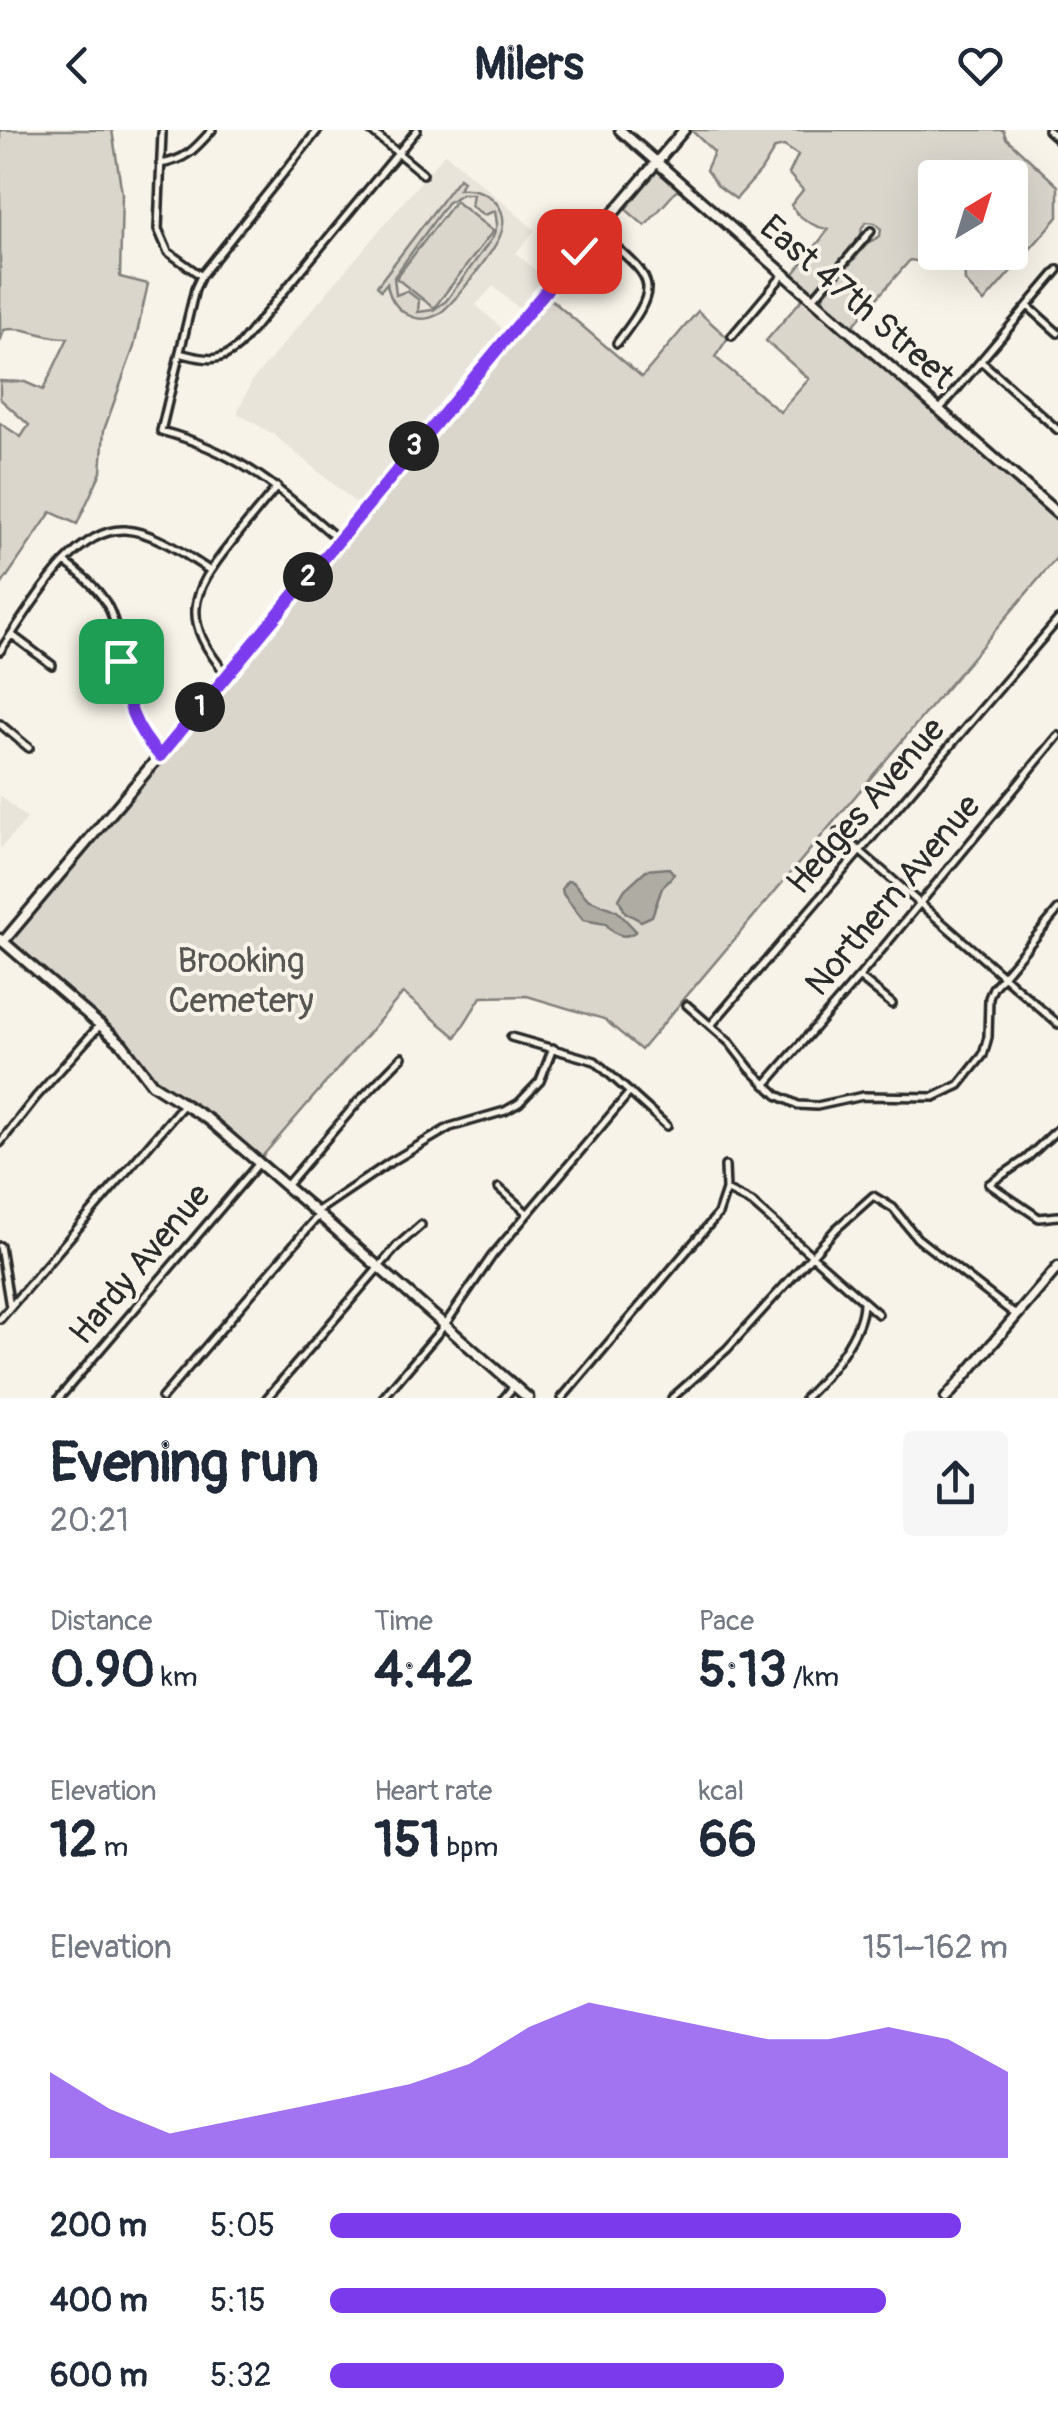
<!DOCTYPE html>
<html lang="en">
<head>
<meta charset="utf-8">
<style>
	:root { --surface:#fff; --page:#f6f6f7; --text:#1f2937; --muted:#747a83; --accent:#7c3aed }
	body { margin:0; font-family:Pangolin,sans-serif; background:var(--page); color:var(--text); height:100vh; display:flex; flex-direction:column; font-size:38px; white-space:nowrap }
	* { box-sizing:border-box; margin:0 }
	p { font-size:32px; color:var(--muted) }
	.icon { flex:none; width:55px; height:55px; fill:none; stroke:currentColor; stroke-width:2; stroke-linecap:round; stroke-linejoin:round }
	.map { position:relative; height:1268px; overflow:hidden }
	.side { display:flex; flex-direction:column; background:var(--surface); flex:1 }
	.side>* { flex:none }
	.needle { width:65px; rotate:38deg }
	.fabs { position:absolute; left:918px; top:30px; display:grid; gap:20px }
	.fabs a { display:grid; place-items:center; width:110px; height:110px; border-radius:10px; background:var(--surface); box-shadow:0 10px 40px #0002; font-size:50px }
	.pin { position:absolute; display:grid; place-items:center; width:85px; height:85px; color:#fff; margin:-42px; border-radius:20px; box-shadow:0 5px 15px #0006 }
	.km { position:absolute; width:50px; height:50px; margin:-25px; border-radius:50%; background:#222; color:#fff; font-size:28px; line-height:50px; text-align:center }
	.round { display:grid; place-items:center; flex:none; width:105px; height:105px; border-radius:10px; background:var(--page) }
	.head { display:flex; align-items:center; justify-content:space-between; height:170px; padding:0 50px }
	h1 { font-size:55px; font-weight:800; line-height:75px }
	.figures { display:grid; grid-template-columns:repeat(3,1fr); gap:15px; height:170px; padding:10px 50px }
	.figures div { display:grid; align-content:center }
	.figures b { font-size:50px; font-weight:800 }
	.figures small { font-size:28px; font-weight:400 }
	.figures p { font-size:28px }
	.chart { height:280px; padding:20px 50px }
	.chart p { display:flex; justify-content:space-between }
	.chart svg { width:100%; height:180px; margin-top:10px; fill:var(--accent); opacity:.7 }
	ul { padding:0 50px; list-style:none; font-size:32px }
	li { display:grid; grid-template-columns:160px 120px 1fr; align-items:center; height:75px }
	li i { height:25px; border-radius:12px; background:var(--accent) }
	header { display:flex; justify-content:space-between; align-items:center; height:130px; padding:0 50px; background:var(--surface); font-size:45px; font-weight:800 }
	.map>svg:first-child { display:block }
	.built { fill:#e8e4da }
	.green { fill:#dad6cc; stroke:#82807c; stroke-width:2.5; fill-rule:evenodd }
	.water { fill:#afaca4; stroke:#7a7874; stroke-width:2.5 }
	.lines { fill:none; stroke-linecap:round; stroke-linejoin:round }
	.street-casing { stroke:#2b2b2b; stroke-width:12 }
	.secondary-casing { stroke:#2b2b2b; stroke-width:15 }
	.street { stroke:#f7f3e8; stroke-width:5 }
	.secondary { stroke:#f7f3e8; stroke-width:8 }
	.route-casing { stroke:#fff; stroke-width:20 }
	.route { stroke:#7c3aed; stroke-width:12 }
	.labels { text-anchor:middle; dominant-baseline:central; stroke-width:8; stroke-linejoin:round; paint-order:stroke }
	.street-label { font-size:35px; fill:#2b2b2b; stroke:#f7f3e8 }
	.park-label { font-size:35px; fill:#575653; stroke:#f7f3e8 }
</style>
</head>
<body>
<header><svg class="icon" aria-label="back" viewBox="0 0 24 24"><path d="M15 5l-7 7 7 7"/></svg>Milers<svg class="icon" aria-label="heart" viewBox="0 0 24 24"><path d="M12 20l-8-8c-3-5 5-10 8-4 3-6 11-1 8 4z"/></svg></header>
<div class="map">
<svg width="1058" height="1268" viewBox="0 0 1058 1268">
	<rect width="100%" height="100%" fill="#f7f3e8"/>
	<filter id="ink" filterUnits="userSpaceOnUse"><feTurbulence type="fractalNoise" baseFrequency=".01" numOctaves="2"/><feDisplacementMap in="SourceGraphic" scale="20" xChannelSelector="R" yChannelSelector="G"/><feConvolveMatrix kernelMatrix="1 2 1 2 8 2 1 2 1" color-interpolation-filters="sRGB"/></filter>
	<g filter="url(#ink)">
		<path class="built" d="M445,23l90,77 -19,23 34,30 -26,30 -31,-27 -17,19 31,28 -8,3 -125,149 -12,23 -89,-74 -36,-21 15,-32z
			M0,665l27,24 -27,30z"/>
		<path class="green" d="M0,0h112l10,63 -2,84 28,7 -14,63 -30,83 -3,42 -24,52 -26,-12 -51,75v-164l21,14 8,-12 -29,-26v-18l25,1 18,8 25,-52c-24,1 -43,-13 -64,-8l-4,12z
			M691,0h312l3,8 52,48v31l-74,85 -19,-21 -1,-21 -15,3 -19,-10 -8,9 -12,-2 -58,67 -28,-25 -1,-6 45,-53 12,-7 1,-7 -6,-6 -8,-1 -5,5 -1,8 -45,54 -6,2 -18,-15 37,-47c-12,0 -32,-12 -38,-24l12,-15 -14,-16 9,-19 -14,-9 -9,2 -14,23 -25,28 -19,-14 -11,-15 8,-18zM935,48h75v74h-75z
			M656,40l23,18 -34,38 -22,-19z
			M459,48l4,3 -4,8c26,-3 54,18 41,47 -7,16 -48,71 -63,79 -24,12 -47,-8 -50,-32l-6,7 -4,-4zM461,64h12l-2,12 13,9 11,-4 2,13 -4,13 -47,64 -13,9 -15,2 1,-12 -12,-9 -11,4 -2,-18 53,-74z
			M455,71l38,30 -59,77 -38,-30z
			M548,167l94,80 56,-66 30,27 -13,19 65,55 29,-33 -43,-38 38,-44 254,223v36l-417,494 -37,-31 -77,-23 -46,1 -25,40 -53,-44 -143,166 -57,-48 -46,-28 -145,-139 -1,-8z"/>
		<path class="water" d="M669,738l5,6 -12,14 -10,28 -11,5 -16,-9 -6,-13 6,-10 21,-19z
			M567,751l6,1 15,17 29,12 19,20c-11,9 -22,4 -30,-7l-23,-4 -20,-26 -1,-6z"/>
		<g class="lines">
			<g class="street-casing">
				<path id="street" d="M370,0l53,44
					M1048,0l10,9
					M162,3l-4,96 10,23 32,23
					M160,34c26,-4 35,-15 52,-34
					M599,102c54,48 66,49 18,111
					M812,170l59,-69
					M1028,176l30,27
					M732,206l52,-62
					M183,224c23,6 37,9 56,-8l178,-216
					M982,232l76,68
					M940,279l118,-139
					M161,301l34,-142 6,-13 117,-146
					M161,301c79,21 118,58 178,109
					M65,432c52,38 50,57 59,116 2,12 2,27 7,39 7,15 18,27 28,38
					M12,505l40,30
					M0,521c27,-37 72,-124 125,-121 30,2 59,24 84,40
					M227,545c-46,-55 -38,-80 4,-132 15,-19 30,-37 46,-56
					M0,594l29,24
					M838,702l220,192
					M859,847l33,27
					M687,875l43,38 20,26 27,26 21,10 19,1 46,-10 71,1 25,-12 24,-30 5,-18 1,-39 4,-10 65,-78
					M711,895l347,-405
					M511,907l84,24 72,65
					M765,955l94,-108 199,-241
					M1058,999l-32,30 -37,25 50,34 19,-2
					M0,1013l36,-46 65,-73
					M286,1056l71,-83 45,-46
					M499,1058l28,25
					M726,1060l26,13 126,111
					M0,1116l10,61
					M0,1189l184,-215
					M59,1268l200,-235
					M162,1268l157,-183 -3,-3 73,-49 61,-36 55,-16 14,-8 21,-22 13,-33
					M267,1268l130,-152 24,-21
					M383,1268l61,-72 48,-70 138,-164
					M504,1268l10,-12
					M562,1268l156,-184 8,-24 -1,-24
					M672,1268l55,-49 109,-120 37,-33 20,12 24,30 100,78
					M805,1268c22,-21 59,-66 58,-97"/>
			</g>
			<g class="secondary-casing">
				<path id="secondary" d="M620,0l438,384
					M0,809l122,105 30,40 57,36 107,92
					M3,812l337,-401 71,-90 273,-321
					M319,1085l209,183
					M946,1268l112,-131"/>
			</g>
			<use href="#street" class="street"/>
			<use href="#secondary" class="secondary"/>
		</g>
	</g>
	<g class="lines" filter="url(#ink)">
		<g class="route-casing">
			<path id="route" d="M121,531c7,42 9,62 39,95l419,-505"/>
		</g>
		<use href="#route" class="route"/>
	</g>
	<g class="labels">
		<g class="street-label">
			<text transform="translate(857 172) rotate(41)">East 47th Street</text>
			<text transform="translate(866 676) rotate(-49)">Hedges Avenue</text>
			<text transform="translate(893 765) rotate(-50)">Northern Avenue</text>
			<text transform="translate(140 1134) rotate(-50)">Hardy Avenue</text>
		</g>
		<g class="park-label">
			<text x="241" y="831">Brooking<tspan x="241" dy="40">Cemetery</tspan></text>
		</g>
	</g>
</svg>
<div class="fabs">
<a><svg class="needle" viewBox="-14 -14 28 28"><path d="M0-13l5 13h-10z" fill="#e53935"/><path d="M0 13l5-13h-10z" fill="#747a83"/></svg></a>
</div>
<div class="pin" style="left:121px;top:531px;background:#1e9e55"><svg class="icon" aria-label="arrive" viewBox="0 0 24 24"><path d="M6 21V4h12l-3 4 3 4H6"/></svg></div>
<div class="pin" style="left:579px;top:121px;background:#d93025"><svg class="icon" aria-label="check" viewBox="0 0 24 24"><path d="M5 12l5 5 9-10"/></svg></div>
<b class="km" style="left:200px;top:577px">1</b>
<b class="km" style="left:308px;top:447px">2</b>
<b class="km" style="left:414px;top:316px">3</b>
</div>
<section class="side">
<div class="head"><div><h1>Evening run</h1><p>20:21</p></div><a class="round"><svg class="icon" aria-label="share" viewBox="0 0 24 24"><path d="M12 15V3M7 8l5-5 5 5M5 13v7h14v-7"/></svg></a></div>
<div class="figures">
<div><p>Distance</p><b>0.90<small> km</small></b></div>
<div><p>Time</p><b>4:42</b></div>
<div><p>Pace</p><b>5:13<small> /km</small></b></div>
</div>
<div class="figures">
<div><p>Elevation</p><b>12<small> m</small></b></div>
<div><p>Heart rate</p><b>151<small> bpm</small></b></div>
<div><p>kcal</p><b>66</b></div>
</div>
<div class="chart"><p><span>Elevation</span>151–162 m</p>
<svg viewBox="0 0 160 44" preserveAspectRatio="none"><path d="M0 44V23L10 32L20 38L30 35L40 32L50 29L60 26L70 21L80 12L90 6L100 9L110 12L120 15L130 15L140 12L150 15L160 23V44z"/></svg>
</div>
<ul>
<li><b>200 m</b>5:05<i style="width:93%"></i></li>
<li><b>400 m</b>5:15<i style="width:82%"></i></li>
<li><b>600 m</b>5:32<i style="width:67%"></i></li>
</ul>
</section>
</body>
</html>
